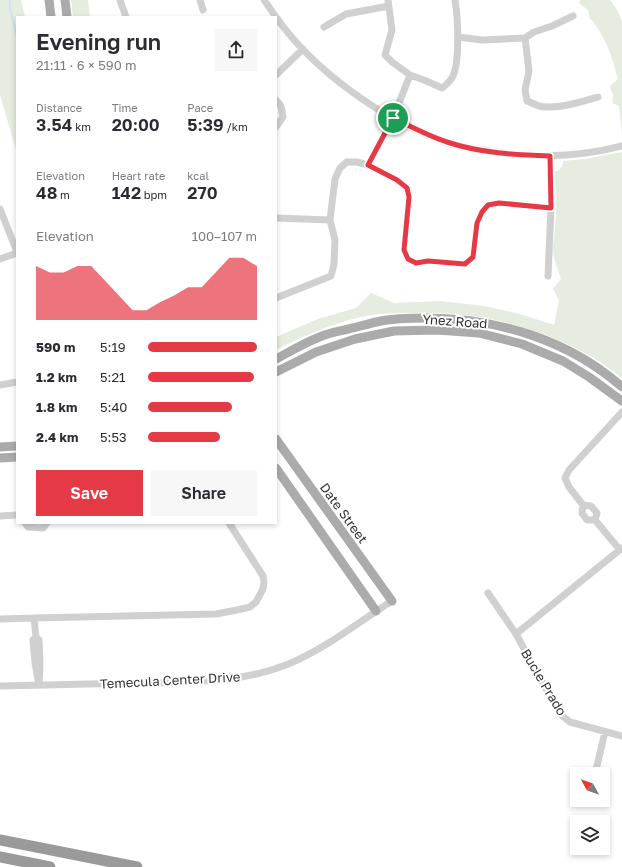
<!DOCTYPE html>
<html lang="en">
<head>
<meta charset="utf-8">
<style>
	:root { --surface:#fff; --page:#f7f7f7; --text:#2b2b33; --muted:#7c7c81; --accent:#e63946 }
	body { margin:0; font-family:"Golos Text",sans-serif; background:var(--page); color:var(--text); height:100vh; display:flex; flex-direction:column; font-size:15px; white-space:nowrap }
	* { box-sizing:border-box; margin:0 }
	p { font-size:13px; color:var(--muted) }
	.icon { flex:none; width:22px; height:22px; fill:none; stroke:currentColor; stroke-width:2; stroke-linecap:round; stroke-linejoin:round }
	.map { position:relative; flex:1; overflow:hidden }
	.drawer { position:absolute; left:16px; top:16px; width:261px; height:508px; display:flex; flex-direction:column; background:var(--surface); border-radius:0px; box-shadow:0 2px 6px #0003 }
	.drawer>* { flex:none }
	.needle { width:26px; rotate:310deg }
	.fabs { position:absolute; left:570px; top:767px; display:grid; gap:8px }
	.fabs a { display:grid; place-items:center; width:40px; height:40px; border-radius:0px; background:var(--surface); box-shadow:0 2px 6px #0003; font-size:20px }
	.pin { position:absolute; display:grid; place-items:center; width:34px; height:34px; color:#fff; margin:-17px; border:2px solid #fff; border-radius:50%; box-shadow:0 1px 4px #0007 }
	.round { display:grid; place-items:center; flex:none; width:42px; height:42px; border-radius:0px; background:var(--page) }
	.summary { display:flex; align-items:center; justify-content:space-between; height:68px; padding:0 20px }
	h1 { font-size:22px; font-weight:600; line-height:30px }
	.figures { display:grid; grid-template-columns:repeat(3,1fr); gap:6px; height:68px; padding:4px 20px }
	.figures div { display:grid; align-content:center }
	.figures b { font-size:17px; font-weight:600 }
	.figures small { font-size:11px; font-weight:400 }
	.figures p { font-size:11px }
	.chart { height:112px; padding:8px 20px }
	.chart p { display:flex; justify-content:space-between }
	.chart svg { width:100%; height:72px; margin-top:4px; fill:var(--accent); opacity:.7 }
	.button { display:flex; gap:8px; margin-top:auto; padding:8px 20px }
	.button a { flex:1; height:46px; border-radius:0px; background:var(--accent); color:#fff; font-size:16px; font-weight:600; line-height:46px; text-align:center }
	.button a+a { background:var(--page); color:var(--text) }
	ul { padding:0 20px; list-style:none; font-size:13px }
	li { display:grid; grid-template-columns:64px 48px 1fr; align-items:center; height:30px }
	li i { height:10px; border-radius:5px; background:var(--accent) }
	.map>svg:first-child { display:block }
	.green { fill:#e6ecdf }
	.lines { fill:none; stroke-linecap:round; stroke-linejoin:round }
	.stream { stroke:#cfe2ee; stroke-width:2 }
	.minor { stroke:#d0d0d0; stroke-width:7 }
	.major { stroke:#ababab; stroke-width:9 }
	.highway { stroke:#9a9a9a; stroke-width:11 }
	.route-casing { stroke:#fff; stroke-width:8 }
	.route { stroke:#e63946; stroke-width:5 }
	.labels { text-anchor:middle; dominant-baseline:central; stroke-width:4; stroke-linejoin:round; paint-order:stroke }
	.street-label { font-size:13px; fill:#333; stroke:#fff }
</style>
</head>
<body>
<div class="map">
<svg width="622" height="867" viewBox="0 0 622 867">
	<rect width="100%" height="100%" fill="#fff"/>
	<path class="green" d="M0,0h21l4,17h-8v136l-17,-58z
		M71,0h17l2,17h-17z
		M580,0h30l8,11 4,11v113l-3,-29 -7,-3 1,-7 -3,-10 8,-7c-7,-25 -10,-37 -26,-59l-2,-1 -2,-9 -9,-7z
		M622,152v226c-10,-7 -19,-15 -30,-21 -55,-31 -114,-46 -177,-44 -18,0 -36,0 -54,4 -30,7 -58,19 -85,33v-13l42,-18 38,-11 15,-15 23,10 46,-2 45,5 35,8 34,11 5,-25 -6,-11 8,-10 -7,-21 -1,-9 3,-33 -1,-45h3c4,-4 5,-5 5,-10l21,-2z"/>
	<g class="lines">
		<path class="stream" d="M10,0v8l7,29"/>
		<path class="minor" d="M120,0l6,17
			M200,0l3,10
			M264,0l12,17
			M388,0l4,30 -7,25 7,7 18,13 14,5 18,8c5,-4 8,-6 11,-12 7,-16 5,-58 2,-76
			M276,17c38,54 107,103 169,125 12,4 26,6 39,8 45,8 93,8 138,-4
			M324,27l22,-13 43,-8
			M458,37l24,3 43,-2 9,-6 18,-6 21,-10
			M525,38l4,33 -4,19 2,11c4,1 8,4 12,5 17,4 42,-4 59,-9
			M276,75l27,-26
			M276,100l5,6 2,11 -7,10
			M368,165l25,-47 17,-43
			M0,209l17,43
			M276,218l54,2
			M0,259l17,-6
			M548,276l3,-68 -1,-52
			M276,298l55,-22 3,-12 1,-24 -5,-20 5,-41 5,-11 7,-6h10l11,3 29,15 10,8 2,9 -5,53 4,9 8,4 13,-2 36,3 8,-7 4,-34 5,-11 6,-7 11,-2 52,5
			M0,385l17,-3
			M583,505l-1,8 5,7h8
			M0,516l17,-1
			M25,523l3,4 15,1 4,-5
			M620,550l-25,-30 2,-7 -6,-7 -8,-1 -14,-18 -4,-9 4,-8 53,-58
			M488,593l28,41 44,80 10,8 52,14
			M0,619l34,-1
			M516,634l106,-86
			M36,637l3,3 1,24 -1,21 -4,-22 -2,-23 3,-3 -2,-19 182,-4 21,-4 13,-3 6,-5 7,-13 1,-7 -1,-6 -34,-53
			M0,686c44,-1 89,-2 133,-3 52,-1 104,1 153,-18 38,-15 71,-42 106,-64
			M595,774l10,-42"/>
		<path class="major" d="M49,0l2,17
			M65,0l2,17
			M276,359c15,-8 30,-17 46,-23 10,-4 20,-5 30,-8 9,-2 19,-5 29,-7 15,-3 30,-3 45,-3 71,0 143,22 196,69
			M276,372l40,-20 39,-13 39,-8 43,-1 42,3 43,11 41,17 26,16 33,24
			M276,439l116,162
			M0,447l17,-1
			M0,458l17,-1
			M276,468l100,143"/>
		<path class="highway" d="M0,840l137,27
			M0,857l50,10"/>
	</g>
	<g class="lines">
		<g class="route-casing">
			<path id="route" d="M393,118c17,8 35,18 54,24 33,11 69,13 103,14l1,52 -52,-5 -11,2 -6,7 -5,11 -4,34 -8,7 -37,-3 -12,2 -8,-4 -4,-9 5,-53 -2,-9 -10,-8 -29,-15z"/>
		</g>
		<use href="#route" class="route"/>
	</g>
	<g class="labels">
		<g class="street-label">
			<text transform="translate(455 321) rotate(4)">Ynez Road</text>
			<text transform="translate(344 513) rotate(54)">Date Street</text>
			<text transform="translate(170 680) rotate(-3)">Temecula Center Drive</text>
			<text transform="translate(544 682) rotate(59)">Bucle Prado</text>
		</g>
	</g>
</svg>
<div class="fabs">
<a><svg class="needle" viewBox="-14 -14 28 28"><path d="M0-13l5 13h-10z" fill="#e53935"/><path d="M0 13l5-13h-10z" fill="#7c7c81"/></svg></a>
<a><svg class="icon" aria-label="layers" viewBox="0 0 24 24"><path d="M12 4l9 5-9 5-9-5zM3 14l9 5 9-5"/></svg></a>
</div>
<div class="pin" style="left:393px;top:118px;background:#1e9e55"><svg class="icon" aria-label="arrive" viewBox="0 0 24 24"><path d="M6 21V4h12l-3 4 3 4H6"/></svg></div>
<section class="drawer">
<div class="summary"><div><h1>Evening run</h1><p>21:11 · 6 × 590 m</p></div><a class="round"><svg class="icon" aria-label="share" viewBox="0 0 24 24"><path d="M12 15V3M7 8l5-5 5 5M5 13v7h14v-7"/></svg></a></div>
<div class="figures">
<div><p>Distance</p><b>3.54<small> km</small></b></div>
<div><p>Time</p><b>20:00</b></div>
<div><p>Pace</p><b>5:39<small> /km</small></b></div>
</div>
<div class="figures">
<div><p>Elevation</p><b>48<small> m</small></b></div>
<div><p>Heart rate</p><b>142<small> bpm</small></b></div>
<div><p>kcal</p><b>270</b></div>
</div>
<div class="chart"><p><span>Elevation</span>100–107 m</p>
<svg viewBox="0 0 160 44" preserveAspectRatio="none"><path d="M0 44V11L10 15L20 15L30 11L40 11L50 20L60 29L70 38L80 38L90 33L100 29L110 24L120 24L130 15L140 6L150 6L160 11V44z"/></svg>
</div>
<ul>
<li><b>590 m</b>5:19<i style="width:100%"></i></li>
<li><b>1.2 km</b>5:21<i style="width:97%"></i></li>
<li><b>1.8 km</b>5:40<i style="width:77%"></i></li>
<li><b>2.4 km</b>5:53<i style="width:66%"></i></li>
</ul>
<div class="button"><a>Save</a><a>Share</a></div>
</section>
</div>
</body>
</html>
